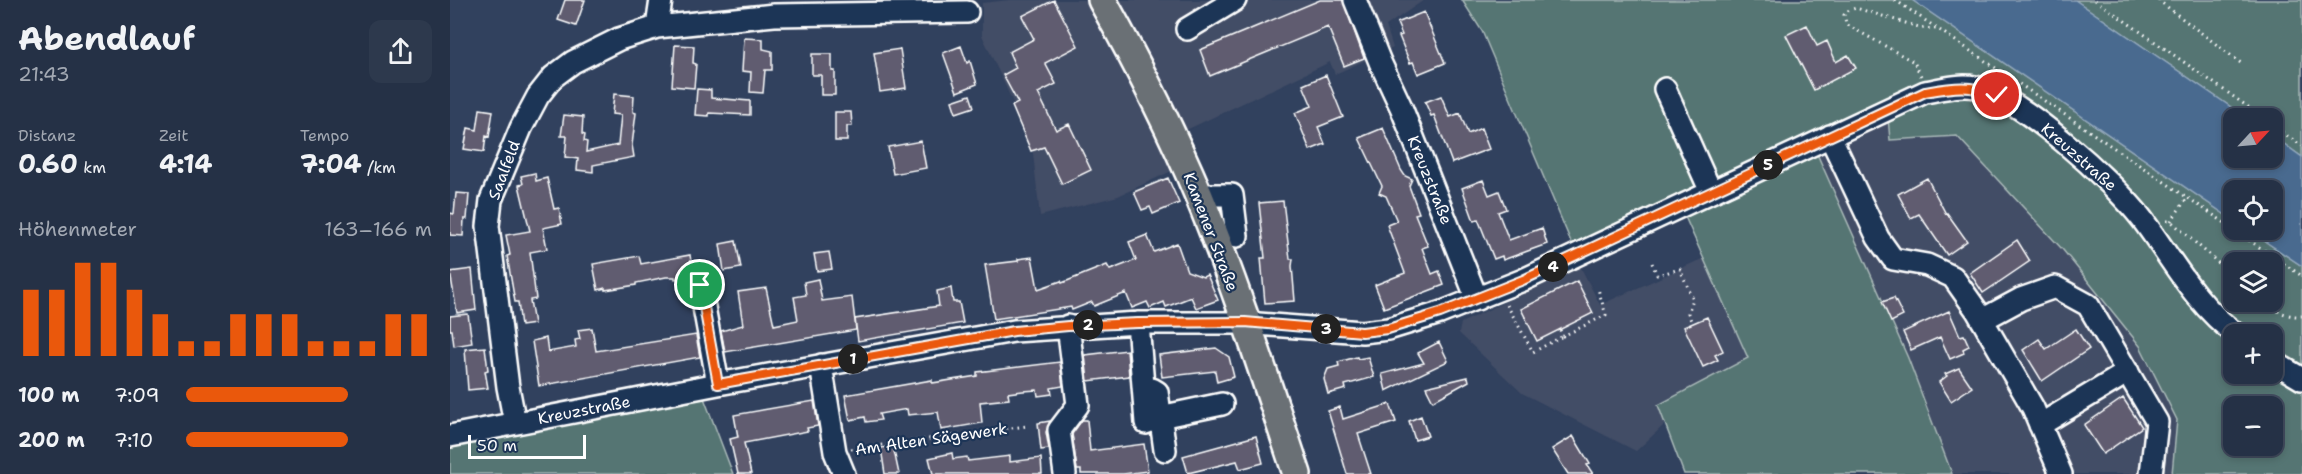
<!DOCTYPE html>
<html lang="de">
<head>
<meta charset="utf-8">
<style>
	:root { --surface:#253146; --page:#2d394d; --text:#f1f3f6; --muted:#a3a9b3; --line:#424c5f; --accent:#ea580c }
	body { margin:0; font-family:"Shantell Sans",sans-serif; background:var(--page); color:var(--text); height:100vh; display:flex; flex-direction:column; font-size:22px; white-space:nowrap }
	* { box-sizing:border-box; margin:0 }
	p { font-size:20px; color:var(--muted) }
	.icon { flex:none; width:33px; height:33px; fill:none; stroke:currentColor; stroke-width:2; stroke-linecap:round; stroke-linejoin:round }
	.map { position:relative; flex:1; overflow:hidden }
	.side { display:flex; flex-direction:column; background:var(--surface); width:450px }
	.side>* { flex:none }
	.needle { width:39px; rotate:64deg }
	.controls { position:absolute; left:1773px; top:108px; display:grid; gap:12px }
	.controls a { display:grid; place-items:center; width:60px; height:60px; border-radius:12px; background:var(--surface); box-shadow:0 3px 9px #0003,0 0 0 2px var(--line); font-size:30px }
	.scale { position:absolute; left:18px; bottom:15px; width:118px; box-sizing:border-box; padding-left:6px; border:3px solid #fff; border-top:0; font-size:16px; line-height:21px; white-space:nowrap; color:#fff; -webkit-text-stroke:4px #1d3557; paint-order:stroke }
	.pin { position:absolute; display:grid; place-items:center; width:51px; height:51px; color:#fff; margin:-26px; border:3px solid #fff; border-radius:50%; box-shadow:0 2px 6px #0007 }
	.km { position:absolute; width:30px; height:30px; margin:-15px; border-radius:50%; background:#222; color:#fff; font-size:16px; line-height:30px; text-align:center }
	.round { display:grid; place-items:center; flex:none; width:63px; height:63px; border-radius:12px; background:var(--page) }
	.overview { display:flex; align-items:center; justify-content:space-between; height:102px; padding:0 18px }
	h1 { font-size:33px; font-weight:700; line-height:45px }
	.figures { display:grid; grid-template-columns:repeat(3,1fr); gap:9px; height:102px; padding:6px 18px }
	.figures div { display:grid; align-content:center }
	.figures b { font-size:26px; font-weight:700 }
	.figures small { font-size:16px; font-weight:400 }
	.figures p { font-size:16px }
	.chart { height:168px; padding:12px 18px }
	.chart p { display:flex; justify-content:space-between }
	.chart svg { width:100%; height:108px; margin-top:6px; stroke:var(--accent); stroke-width:6 }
	ul { padding:0 18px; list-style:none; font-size:20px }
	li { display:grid; grid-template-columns:96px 72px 1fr; align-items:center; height:45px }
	li i { height:15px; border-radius:8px; background:var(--accent) }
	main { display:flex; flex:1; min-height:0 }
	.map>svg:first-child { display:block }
	.built { fill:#434d66 }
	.green { fill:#557473; stroke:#aabab9; stroke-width:1.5; fill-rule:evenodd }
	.water { fill:#486b8f; stroke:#91a6bc; stroke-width:1.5 }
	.building { fill:#605c70; stroke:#fff; stroke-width:1.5 }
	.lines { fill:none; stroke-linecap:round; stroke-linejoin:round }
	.minor-casing { stroke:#fff; stroke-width:26 }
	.major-casing { stroke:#fff; stroke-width:32 }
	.path { stroke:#fff; stroke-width:3; stroke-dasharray:1.5 4.5; stroke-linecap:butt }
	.minor { stroke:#1d3557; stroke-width:21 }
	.major { stroke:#6a7074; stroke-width:27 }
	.route-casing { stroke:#fff; stroke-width:12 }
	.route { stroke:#ea580c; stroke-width:8 }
	.labels { text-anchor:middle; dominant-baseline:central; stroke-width:4.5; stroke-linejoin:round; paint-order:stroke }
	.street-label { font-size:16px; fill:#fff; stroke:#1d3557 }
</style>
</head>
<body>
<main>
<section class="side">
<div class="overview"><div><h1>Abendlauf</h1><p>21:43</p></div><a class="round"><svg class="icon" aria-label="share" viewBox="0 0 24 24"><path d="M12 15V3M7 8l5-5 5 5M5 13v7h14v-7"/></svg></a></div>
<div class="figures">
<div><p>Distanz</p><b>0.60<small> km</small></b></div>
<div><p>Zeit</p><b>4:14</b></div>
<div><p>Tempo</p><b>7:04<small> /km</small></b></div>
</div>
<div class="chart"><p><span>Höhenmeter</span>163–166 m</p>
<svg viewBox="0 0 160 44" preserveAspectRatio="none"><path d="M5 44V17M15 44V17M25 44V6M35 44V6M45 44V17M55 44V27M65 44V38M75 44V38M85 44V27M95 44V27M105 44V27M115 44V38M125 44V38M135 44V38M145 44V27M155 44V27"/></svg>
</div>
<ul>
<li><b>100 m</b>7:09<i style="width:66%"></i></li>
<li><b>200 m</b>7:10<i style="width:66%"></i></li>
</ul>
</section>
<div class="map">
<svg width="1852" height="474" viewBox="0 0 1852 474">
	<rect width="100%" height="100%" fill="#31415e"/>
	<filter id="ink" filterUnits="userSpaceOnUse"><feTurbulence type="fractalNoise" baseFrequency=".0167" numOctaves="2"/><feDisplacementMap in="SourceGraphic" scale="12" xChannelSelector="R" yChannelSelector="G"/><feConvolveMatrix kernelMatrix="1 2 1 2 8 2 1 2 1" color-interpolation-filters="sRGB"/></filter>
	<g filter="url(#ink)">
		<path class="built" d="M560,0h414l-38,26 7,22 -58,26 -5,-12 -144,68 -6,37 -62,29 -78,20 -8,-72 -50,-109v-32z
			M1438,117l2,23 67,-4 106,114 77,96 37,74 -5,54h-220l-44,-116 -98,-220z
			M1254,258l44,101 -90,45 7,20 -29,27 -114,-58 -63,-60 2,-10 119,-57 20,39z"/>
		<path class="green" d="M1012,0h450l321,220 1,10h14l54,36v208h-130l5,-54 -37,-74 -77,-96 -106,-114 -67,4 -2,-23 -78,21 98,220 44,116h-268l-26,-69 90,-47 -70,-157 -104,48 -92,-218zM1784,262h38v40h-38zM1784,334h38v40h-38zM1784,406h38v40h-38z
			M1625,0h227v157l-29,-21 -1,-18h-25z
			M254,398l29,76h-283v-26z"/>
		<path class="water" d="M1462,0h163l172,118h-13v40h38l1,-22 29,21v109l-54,-36h24v-40h-38l-1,30z"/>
		<path class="building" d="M115,0h20l-9,26 -18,-6z
			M604,0l24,46 -33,17 11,21 -18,9 18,37 13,-6 22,46 -29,14 -18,-37 -13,4 -19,-45 6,-3 -15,-28 13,-7 -7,-16 25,-13 -12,-23z
			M870,0h23l21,58 -20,8 -16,-39 -118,49 -10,-26z
			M974,12l21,51 -27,11 -5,-12 -3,1 -11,-27 3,-1 -5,-12z
			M1357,25l10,21 10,-5 9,21 12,-7 8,13 -42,22 -28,-55z
			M294,38l19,1v10l9,2v19h-7l-2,23 -13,-1 1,-20 -9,-1z
			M225,45l19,1 -1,17 3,1 -2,24 -22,-2z
			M511,46l6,17 3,-2 7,23 -20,8 -14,-39z
			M450,49l6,39 -26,4 -6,-39z
			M362,54h20v17h3v24h-14v-20h-9z
			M876,75l17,42 -25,10 7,17 -15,6 -15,-37 17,-7 -9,-21z
			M247,89l14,1v8l39,3v14l-41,-2v3l-14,-1z
			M164,94l20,2 -1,16 3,1 -4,32 2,12 -41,8v7l-16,-2 1,-11 -13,-2 2,-21h-6l3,-21 19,2 -1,17 3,1 -1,6 3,1 -1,10 32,-7 3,-30 -9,-1z
			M520,95l4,12 -18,6 -4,-12z
			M991,96l9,21 10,-4 8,21 13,-6 8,21 -37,14 -18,-48 -3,1 -6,-14z
			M30,109l13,2 -4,26 -3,-1 -2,16 -20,-3 4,-21 9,2z
			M385,112h16l1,14h-5v15h-12z
			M933,128l18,42 4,6 7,3 -3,7 10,27 -4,1 13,32 -6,2 10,26 7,-3 5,14 -60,23 -9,-23 30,-12 -18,-48 10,-4 -11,-25 -7,-3 3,-7 -23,-48z
			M471,141l5,27 -33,6 -5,-27z
			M85,173l1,8 11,-3 7,31 5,-1 3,16 -19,4 4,21 -17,3 6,47 -6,1 4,24 -13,2 -3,-24h-3l-8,-46 3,-1 -4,-20 24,-4 -11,-46 4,-1 -2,-8z
			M718,178l11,25 -26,11 -3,-7 -8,3 -8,-18z
			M1477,178l19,36 1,-1 20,28 -20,14 -28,-41 -8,4 -13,-24z
			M1033,180l6,15 10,-4 7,18 -8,3 11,28 33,-12 5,16 -44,16 -1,-4 -8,3 -16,-40 -4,2 -12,-33z
			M6,193l13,1 -2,25h-3l-1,17 -13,-1v-22l4,1z
			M833,201l7,58h3l-1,7 3,35 -30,2 -4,-45h4l-6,-55z
			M697,235l7,17 23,-9 10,28 16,6 4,-2 11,25 -22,8 -5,-11 -25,10 -2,-5 -14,6 -3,-6 -15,6 -6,-15 -32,13 -2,-4 -20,8 -1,-3 -77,12 -9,-54 33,-4v-2l14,-2 6,32 23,-8 1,2 45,-18 3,5 26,-10 -7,-18z
			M1567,240l13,21 -47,32 -13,-20z
			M286,241l5,27 -17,3 -4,-27z
			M379,252l3,17 -15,2 -3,-17z
			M240,255l3,19 -2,3 -16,2v-2h-9l-30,6v2l-31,5v-2l-7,2 -5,-26 46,-8 2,8z
			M22,269l4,41 -19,3 -7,-41z
			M368,279l4,22 30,-4 4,33 -131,22 -4,-21 22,-6 -5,-33 28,-4 8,37 24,-5 -4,-23 12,-2 -2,-13z
			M1127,281l16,32 -56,28 -16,-32z
			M501,288l2,14h6l4,21 -105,18 -3,-22 84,-13 -2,-15z
			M1444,298l9,18 -12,6 -9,-20z
			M1499,311l11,25 4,-1 5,11 -6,3 1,4 -14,6 -10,-22 -29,13 -8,-18z
			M18,314l4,29 -18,3 -2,-16h-2v-14z
			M1257,317l16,34 -8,4 3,5 -15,7 -19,-40z
			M142,328l4,23 100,-16 4,22 -161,29 -7,-45 14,-3 2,14 28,-5 -1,-7 5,-1 -2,-9z
			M1626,329l13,20 -47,32 -19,-31 16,-11 7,10z
			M989,342l9,19 -62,30 -4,-17 42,-11 -6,-10z
			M35,347l3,23 -3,1 3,17 -20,2 -3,-41z
			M766,348l13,9 5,20 -17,5 -2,-11 -53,6 -3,-22z
			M677,350l2,26 -41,5 -3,-26z
			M907,357l1,2 10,-2 6,20 -29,8 1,4 -18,5 -4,-15 4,-10 11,-3 -1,-4z
			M610,362l3,24 -12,2 1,6 -14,2 -1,-6 -14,1 -15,2 1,6 -29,3 2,21 -41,7 -3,-18 -30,3 -1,-6 -28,5 2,6 -15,2 -1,-5 -15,3 -5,-25 87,-15v3l45,-7v-4z
			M1509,368l13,19 -21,14 -12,-19 8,-6 -2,-2z
			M1018,377l1,4 -36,20 -7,-14z
			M1673,398l19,29 -39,27 -19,-29z
			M364,401l4,25 -11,2 1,3 -64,12 7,31h-13l-8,-35 8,-2 -4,-22z
			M940,404l6,18 -38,12 13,40h-24l-19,-63 12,-4 3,12z
			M971,416l7,20 -13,4 -6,-19z
			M632,420h5l3,31 54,-7 4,27 -25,3h-42v-4h-4l-5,-36z
			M600,421l-4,11 3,17 -8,1 -3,-27z
			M806,436l7,27 -23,6 -3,-8 -49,12 -5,-17z
			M1123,436l17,28 -3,1 6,9h-25l-16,-25z
			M443,446l6,28h-14l-4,-26z
			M502,453l1,6 14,-2 1,4 42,-5v6l31,-4 1,16h-109l-4,-16z"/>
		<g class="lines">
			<g class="minor-casing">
				<path id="minor" d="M905,0l25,62 21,45 76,192
					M207,27l4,-27
					M737,29l48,-29
					M1215,89l46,103
					M1380,136l48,102 15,21 34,6 26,12 24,34 56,97 28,66
					M748,195h34l5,41
					M250,285l18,99
					M1532,320l39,-21 34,-12 33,18 69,117 -6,52
					M688,323l8,100
					M1822,361l30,18
					M371,365l14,87 9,22
					M702,389l5,3 8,58
					M710,417l62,-13
					M65,423l-7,-36 -20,-161 3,-26 30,-72 17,-32 15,-19 20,-15 46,-23 38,-12 117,-12 193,-3
					M1590,425l88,-53
					M0,436l268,-52 296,-53 124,-8h107l117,9 26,-3 52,-16 83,-33 402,-188c17,-3 34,-8 50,-5 42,7 140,96 167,132 30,40 53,85 94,115
					M615,474l-6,-44 19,-25 -10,-79"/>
			</g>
			<g class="major-casing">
				<path id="major" d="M652,0c35,63 69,129 97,196 37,90 67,185 98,278"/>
			</g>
			<path class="path" d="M1445,0l339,229
				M1645,0l169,118
				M1708,0l84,64
				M1471,76l-7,-14 -65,-36 -3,-3 -2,-8 3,-4 9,-3 66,20 14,1
				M1822,125l30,21
				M1717,221h4l63,56
				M1721,221l16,-23
				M1784,230l68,46
				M1202,263l5,12 23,-6 13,30 -5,14 4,10
				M1812,302c13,8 24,15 40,14
				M1057,305l26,47 30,-16
				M1110,330l3,6 43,-21 -8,-26
				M401,449l176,-23"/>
			<use href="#minor" class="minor"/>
			<use href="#major" class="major"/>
		</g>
	</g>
	<g class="lines" filter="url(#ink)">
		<g class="route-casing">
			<path id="route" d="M250,285l18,99 296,-53 54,-5 70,-3 107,-1 117,10 26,-3 52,-16 83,-33 402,-188c29,-5 44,-8 72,3"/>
		</g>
		<use href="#route" class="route"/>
	</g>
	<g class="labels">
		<g class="street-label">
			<text transform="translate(1629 157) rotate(41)">Kreuzstraße</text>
			<text transform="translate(54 170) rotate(-69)">Saalfeld</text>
			<text transform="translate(980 180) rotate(68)">Kreuzstraße</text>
			<text transform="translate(761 232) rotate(69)">Kamener Straße</text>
			<text transform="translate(134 410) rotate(-11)">Kreuzstraße</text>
			<text transform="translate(481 439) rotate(-8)">Am Alten Sägewerk</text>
		</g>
	</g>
</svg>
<div class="controls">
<a><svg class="needle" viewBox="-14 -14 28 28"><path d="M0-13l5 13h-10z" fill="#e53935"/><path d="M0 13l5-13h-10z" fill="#a3a9b3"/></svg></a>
<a><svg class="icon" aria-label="locate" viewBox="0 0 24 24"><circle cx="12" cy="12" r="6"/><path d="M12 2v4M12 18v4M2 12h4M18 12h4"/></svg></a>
<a><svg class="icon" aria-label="layers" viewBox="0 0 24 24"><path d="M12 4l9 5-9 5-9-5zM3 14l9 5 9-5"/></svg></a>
<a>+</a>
<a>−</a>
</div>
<div class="scale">50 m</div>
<div class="pin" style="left:250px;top:285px;background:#1e9e55"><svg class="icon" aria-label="arrive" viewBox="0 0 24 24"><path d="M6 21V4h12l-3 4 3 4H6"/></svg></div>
<div class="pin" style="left:1547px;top:95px;background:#d93025"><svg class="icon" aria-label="check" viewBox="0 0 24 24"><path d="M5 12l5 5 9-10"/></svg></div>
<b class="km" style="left:403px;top:359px">1</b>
<b class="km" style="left:638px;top:325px">2</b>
<b class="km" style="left:876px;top:329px">3</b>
<b class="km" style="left:1103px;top:267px">4</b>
<b class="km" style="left:1318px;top:165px">5</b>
</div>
</main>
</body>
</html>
